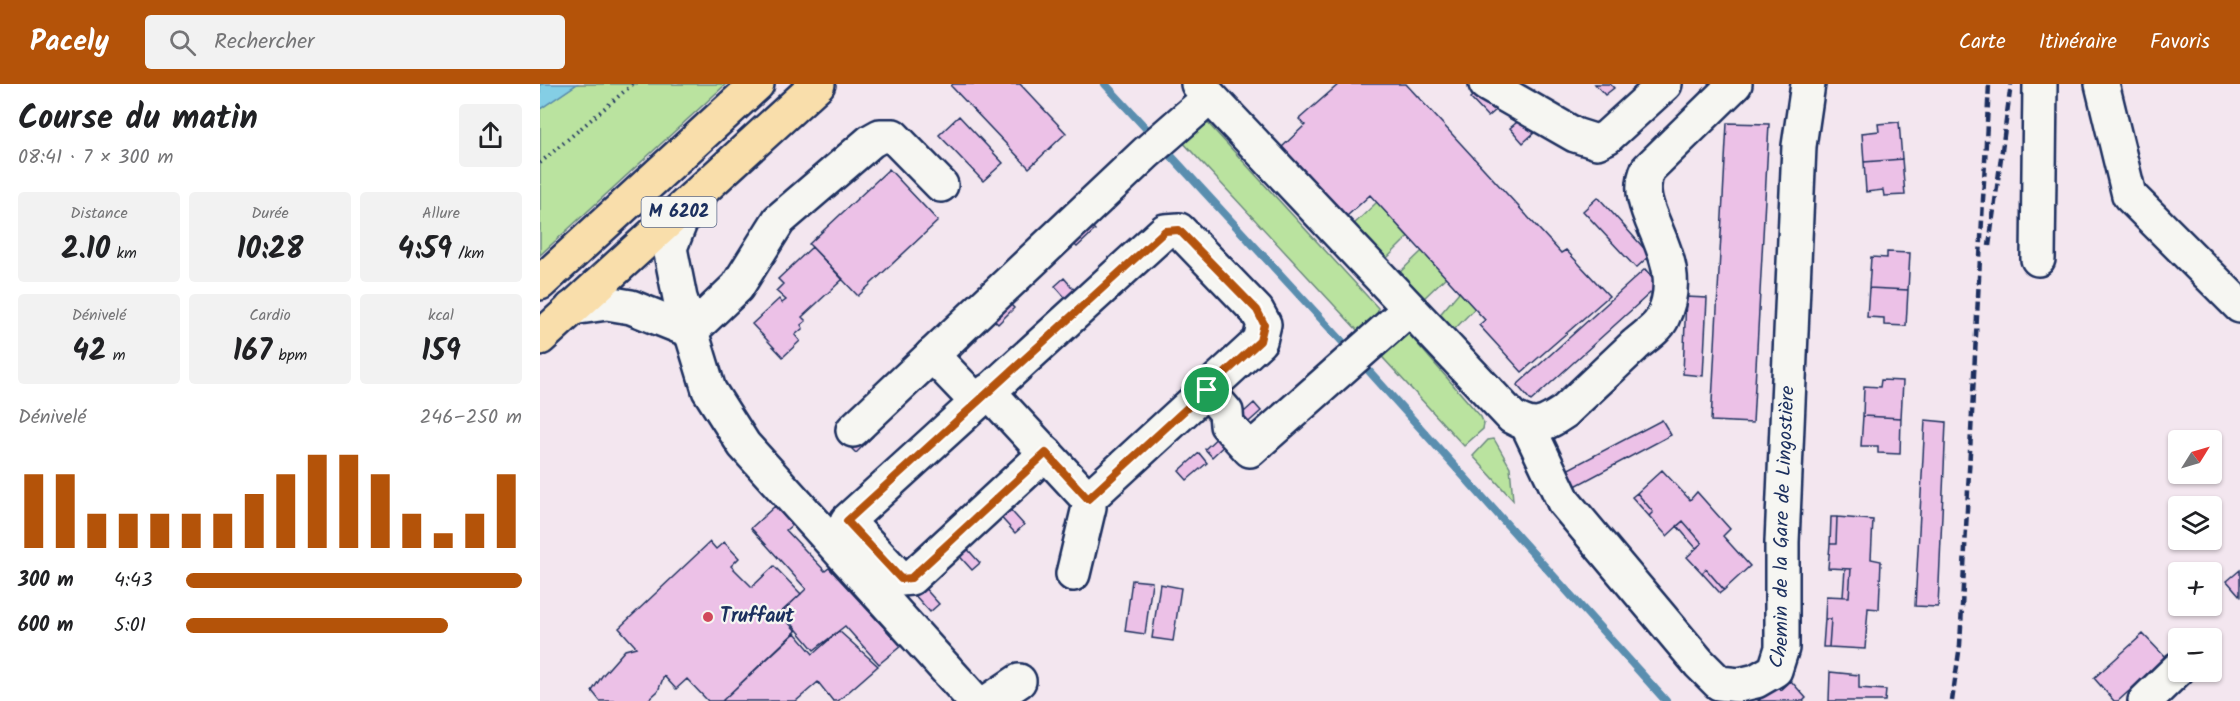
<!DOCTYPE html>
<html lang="fr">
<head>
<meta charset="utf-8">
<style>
	:root { --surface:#fff; --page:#f2f2f2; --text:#202124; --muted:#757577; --accent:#b45309 }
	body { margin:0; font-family:Kalam,sans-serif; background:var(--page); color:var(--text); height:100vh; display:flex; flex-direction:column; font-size:22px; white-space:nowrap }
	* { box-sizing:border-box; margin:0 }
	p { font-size:20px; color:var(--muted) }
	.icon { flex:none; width:33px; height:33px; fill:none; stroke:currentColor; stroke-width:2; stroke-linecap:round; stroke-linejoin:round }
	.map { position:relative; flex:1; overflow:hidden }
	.sheet { display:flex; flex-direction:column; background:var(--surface); width:540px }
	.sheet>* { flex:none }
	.needle { width:39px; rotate:53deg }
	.buttons { position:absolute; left:1628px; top:346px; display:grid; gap:12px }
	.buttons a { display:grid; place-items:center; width:54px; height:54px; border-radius:6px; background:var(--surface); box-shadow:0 2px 4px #0004; font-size:30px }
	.pin { position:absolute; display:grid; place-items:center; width:51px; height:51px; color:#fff; margin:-26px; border:3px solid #fff; border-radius:50%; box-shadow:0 2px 6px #0007 }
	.round { display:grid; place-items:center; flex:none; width:63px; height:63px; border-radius:6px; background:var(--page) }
	.overview { display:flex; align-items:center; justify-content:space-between; height:102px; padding:0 18px }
	h1 { font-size:33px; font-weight:600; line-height:45px }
	.metrics { display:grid; grid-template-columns:repeat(3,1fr); gap:9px; height:102px; padding:6px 18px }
	.metrics div { display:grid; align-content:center; border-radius:6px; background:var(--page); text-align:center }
	.metrics b { font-size:30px; font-weight:600 }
	.metrics small { font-size:16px; font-weight:400 }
	.metrics p { font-size:16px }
	.chart { height:168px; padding:12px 18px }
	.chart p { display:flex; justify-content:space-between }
	.chart svg { width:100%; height:108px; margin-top:6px; stroke:var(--accent); stroke-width:6 }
	ul { padding:0 18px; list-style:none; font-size:20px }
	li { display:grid; grid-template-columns:96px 72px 1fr; align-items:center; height:45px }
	li i { height:15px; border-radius:8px; background:var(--accent) }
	header { display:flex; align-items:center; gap:36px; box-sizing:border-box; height:84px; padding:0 30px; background:var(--accent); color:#fff }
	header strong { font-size:28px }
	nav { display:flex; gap:33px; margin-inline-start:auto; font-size:21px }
	.search { width:420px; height:54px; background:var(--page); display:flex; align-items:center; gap:15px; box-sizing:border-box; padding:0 21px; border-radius:6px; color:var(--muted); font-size:22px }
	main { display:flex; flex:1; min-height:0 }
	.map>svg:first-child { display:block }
	.green { fill:#bae39f; stroke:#6a897e; stroke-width:1.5 }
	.water { fill:#84cee5; stroke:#5a8eaf; stroke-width:1.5 }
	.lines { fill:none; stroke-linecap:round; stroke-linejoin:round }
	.stream { stroke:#5a8eaf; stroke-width:8 }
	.building { fill:#ecc1e7; stroke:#1b2f5e; stroke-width:1.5 }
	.minor-casing { stroke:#1b2f5e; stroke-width:38 }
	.major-casing { stroke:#1b2f5e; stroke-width:38 }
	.path { stroke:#1b2f5e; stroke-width:4; stroke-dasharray:1.5 4.5; stroke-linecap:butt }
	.minor { stroke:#f6f6f2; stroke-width:33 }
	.major { stroke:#f9deab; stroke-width:33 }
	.rail { stroke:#1b2f5e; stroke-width:4.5; stroke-dasharray:9 4.5; stroke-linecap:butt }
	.route-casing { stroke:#fff; stroke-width:12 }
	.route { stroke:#b45309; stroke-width:8 }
	.poi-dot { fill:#d1495b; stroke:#f6f6f2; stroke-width:2 }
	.labels { text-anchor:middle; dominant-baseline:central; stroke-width:4.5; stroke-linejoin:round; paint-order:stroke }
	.shield { fill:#f6f6f2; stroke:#5d6b8a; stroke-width:1.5 }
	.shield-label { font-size:18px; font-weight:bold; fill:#1b2f5e }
	.street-label { font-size:20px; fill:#1b2f5e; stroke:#f6f6f2 }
	.poi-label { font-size:20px; font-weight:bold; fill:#1b2f5e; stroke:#f6f6f2; text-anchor:start }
</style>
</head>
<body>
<header>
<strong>Pacely</strong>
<div class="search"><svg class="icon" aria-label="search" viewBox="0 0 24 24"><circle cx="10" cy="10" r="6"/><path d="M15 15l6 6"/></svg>Rechercher</div>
<nav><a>Carte</a><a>Itinéraire</a><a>Favoris</a></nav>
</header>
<main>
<section class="sheet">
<div class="overview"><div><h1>Course du matin</h1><p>08:41 · 7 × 300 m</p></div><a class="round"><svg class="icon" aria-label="share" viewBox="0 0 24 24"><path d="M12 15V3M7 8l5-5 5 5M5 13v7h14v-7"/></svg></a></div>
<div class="metrics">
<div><p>Distance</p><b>2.10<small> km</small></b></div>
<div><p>Durée</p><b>10:28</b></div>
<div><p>Allure</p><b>4:59<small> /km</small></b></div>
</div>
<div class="metrics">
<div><p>Dénivelé</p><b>42<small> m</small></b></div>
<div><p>Cardio</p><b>167<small> bpm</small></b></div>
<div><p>kcal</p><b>159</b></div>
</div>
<div class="chart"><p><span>Dénivelé</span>246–250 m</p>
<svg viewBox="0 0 160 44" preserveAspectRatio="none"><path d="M5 44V14M15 44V14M25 44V30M35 44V30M45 44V30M55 44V30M65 44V30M75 44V22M85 44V14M95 44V6M105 44V6M115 44V14M125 44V30M135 44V38M145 44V30M155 44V14"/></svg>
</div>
<ul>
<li><b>300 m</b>4:43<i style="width:100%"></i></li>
<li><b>600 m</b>5:01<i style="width:78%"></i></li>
</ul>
</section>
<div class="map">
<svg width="1700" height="617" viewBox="0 0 1700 617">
	<rect width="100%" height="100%" fill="#f3e6ef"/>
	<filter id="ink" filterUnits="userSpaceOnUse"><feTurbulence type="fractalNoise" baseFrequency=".0167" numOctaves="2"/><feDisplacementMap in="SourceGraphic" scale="12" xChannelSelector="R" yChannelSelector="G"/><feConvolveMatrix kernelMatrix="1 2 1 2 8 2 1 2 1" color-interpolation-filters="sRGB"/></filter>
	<g filter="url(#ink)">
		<path class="green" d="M37,0h149l-186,171v-146z
			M665,36l173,188v9l-19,15 -179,-193z
			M837,118l31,35 -24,24 -32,-35z
			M882,167l24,26 -24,23 -24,-26z
			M919,208l16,16 -24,25 -14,-15z
			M862,242l79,91 3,7 -1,5 -19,17 -91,-99z
			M954,355l16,28 3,33 -40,-44 15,-16z"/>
		<path class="water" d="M0,0h37l-37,25z"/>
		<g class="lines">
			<path class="stream" d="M565,0l48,52
				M623,63l187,203
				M820,277l306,340"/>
		</g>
		<path class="building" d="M413,0h67l46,49 -37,35 -78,-82z
			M799,0h67l155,169 5,-3 43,46 -87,76 -43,-47 6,-5 -115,-125 -23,21 -66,-68 24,-23 -6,-6z
			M1055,0h15l4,4 -9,7z
			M937,7l19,19 -8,7 -18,-19z
			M419,32l44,47 -20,18 -44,-46z
			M982,34l13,14 -12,11 -13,-15z
			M1359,38l3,37 -38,3 -2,-29 17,-2 -1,-7z
			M1187,39l42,1 -16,299 -42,-2z
			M1362,75l3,36 -21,1 -1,-6 -17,2 -2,-30z
			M349,85l49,52 -80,75 -49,-52z
			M1058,113l52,58 -14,13 -53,-57z
			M546,137l9,9 -18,17 -9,-8z
			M272,163l31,32 -41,38 4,4 -5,4 2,3 -8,7 5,6 -17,16 -31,-33 27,-25 3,4 4,-3 -10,-9 7,-7 -5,-5z
			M1347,168l23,1 -2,37 -39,-2 2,-31 16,1z
			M1105,185l14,16 -128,116 -14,-16z
			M524,194l14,16 -9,8 -14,-16z
			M1329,204l39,2 -2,36 -22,-1v-7l-17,-1z
			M1146,213l21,1 -4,78 -20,-2z
			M465,215l9,9 -16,16 -10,-10z
			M429,248l8,7 -18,18 -8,-8z
			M1341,296l22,1 -2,37 -38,-2 1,-30 16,1z
			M714,319l7,8 -19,17 -7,-8z
			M1323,332l38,2 -1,36 -22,-1v-7h-17z
			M1122,336l9,15 -103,55 -9,-16z
			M1385,336l21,2 -8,185 -23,-1z
			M327,345l6,7 -17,17 -7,-7z
			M684,347l7,8 -19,18 -7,-8z
			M659,369l8,10 -20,17 -8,-9z
			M1122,386l28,30 7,-8 33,37 -7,7 27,30 -26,24 -18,-21 -4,4 -15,-16 15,-14 -19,-22 -16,15 -18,-20 4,-4 -16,-19z
			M1097,409l16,19 -4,4 -17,-19z
			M466,421l18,20 -9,8 -18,-20z
			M235,422l17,19 -6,5 39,41 4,-3 72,78 -22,18 -34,-38 -31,24 -32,-38 24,-23 -55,-61z
			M1291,433h6l-1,27h-6z
			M1297,433l36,3 -2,39 10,2 -2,48 -11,-1 -3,41 -36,-2 2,-28h-6l1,-23 23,1 2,-28 -23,-1 2,-24h6z
			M1143,437l19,22 -6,5 -19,-22z
			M170,458l6,7 8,-7 15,16 -8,8 21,21 22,-21 27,28 -21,19 16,18 -74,70h-14l-21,-22 -11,10 -12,-13 -6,15 -11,10h-47l-8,-10 10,-15 23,-26 11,-3 -17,-19z
			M422,459l18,20 -8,7 -18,-20z
			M1166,485l18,21 -4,3 -18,-20z
			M1305,485h6l-2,28h-6z
			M1700,486v26l-13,-15z
			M592,496l20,2 -7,52 -20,-3z
			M381,500l18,20 -9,8 -18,-20z
			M620,500l21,4 -8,53 -21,-3z
			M1285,535h6l-2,28h-6z
			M299,547l39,35 -40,35h-5l-15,-19 -22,19h-74l73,-68 18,21z
			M1603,550l23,24 -48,43h-4l-20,-23z
			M1290,588l29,3v13l27,2 -1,11h-56z
			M1251,597l15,17 -3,3h-45l19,-17 4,6z"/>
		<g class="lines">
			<g class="minor-casing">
				<g id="minor">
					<path d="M658,0l314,333c23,13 31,9 52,-5 24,-23 48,-45 71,-67 9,-8 22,-16 27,-26 31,-64 -35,-106 -14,-150l87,-85"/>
					<path d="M946,0l89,51 22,7 10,-5 58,-53"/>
					<path d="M1562,0l27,111 111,111"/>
					<path d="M401,101l-48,-49h-13l-9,5 -92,79 -42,67 -46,44 18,59 35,55 231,256"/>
					<path d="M147,121l-17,43 10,50 11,33"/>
					<path d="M1498,175l2,-175"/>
					<path d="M32,224l35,-5 24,4 60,24"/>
					<path d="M392,271l45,47"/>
					<path d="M667,306l19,22 1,13 23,25 159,-141"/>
					<path d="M448,307l100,108 1,8 -16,67"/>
					<path id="s1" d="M988,342l36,76 135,161 20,20 20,2 17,-4 19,-11 7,-22v-106l17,-396 9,-62"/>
					<path d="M313,346l293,-277 63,-55"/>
					<path d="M506,369l-135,125 -10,1 -54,-58 318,-290 14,-1 78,81 7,13 -4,17 -172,158"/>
					<path d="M449,617l30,-20"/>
					<path d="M1605,617l33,-32"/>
				</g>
			</g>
			<g class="major-casing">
				<path id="major" d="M0,199l217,-199
					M0,254l278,-254"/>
			</g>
			<path class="path" d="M0,79l93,-79"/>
			<use href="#minor" class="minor"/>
			<use href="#major" class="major"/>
			<path class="rail" d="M1449,162l22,-162
				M1412,617l8,-56 29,-561"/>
		</g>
	</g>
	<g class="lines" filter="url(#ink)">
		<g class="route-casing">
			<path id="route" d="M639,146l78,80 7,14 -4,17 -172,158 -42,-46 -135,125 -10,1 -54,-58 318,-290z"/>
		</g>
		<use href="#route" class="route"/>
	</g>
	<circle class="poi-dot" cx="168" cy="533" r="6"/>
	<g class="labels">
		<rect class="shield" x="101.5" y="113" width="75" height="30" rx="4.5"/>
		<g class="shield-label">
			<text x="139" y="128">M 6202</text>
		</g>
		<g class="street-label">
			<text stroke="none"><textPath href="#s1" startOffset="526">Chemin de la Gare de Lingostière</textPath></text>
		</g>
		<g class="poi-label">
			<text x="180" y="533">Truffaut</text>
		</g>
	</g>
</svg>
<div class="buttons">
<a><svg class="needle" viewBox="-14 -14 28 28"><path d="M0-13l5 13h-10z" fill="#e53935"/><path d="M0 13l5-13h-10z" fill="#757577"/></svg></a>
<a><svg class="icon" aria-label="layers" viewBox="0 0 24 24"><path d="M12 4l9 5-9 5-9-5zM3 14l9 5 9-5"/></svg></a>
<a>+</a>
<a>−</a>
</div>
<div class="pin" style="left:667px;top:306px;background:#1e9e55"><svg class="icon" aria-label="arrive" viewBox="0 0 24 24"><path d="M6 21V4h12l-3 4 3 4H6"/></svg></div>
</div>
</main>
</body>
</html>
